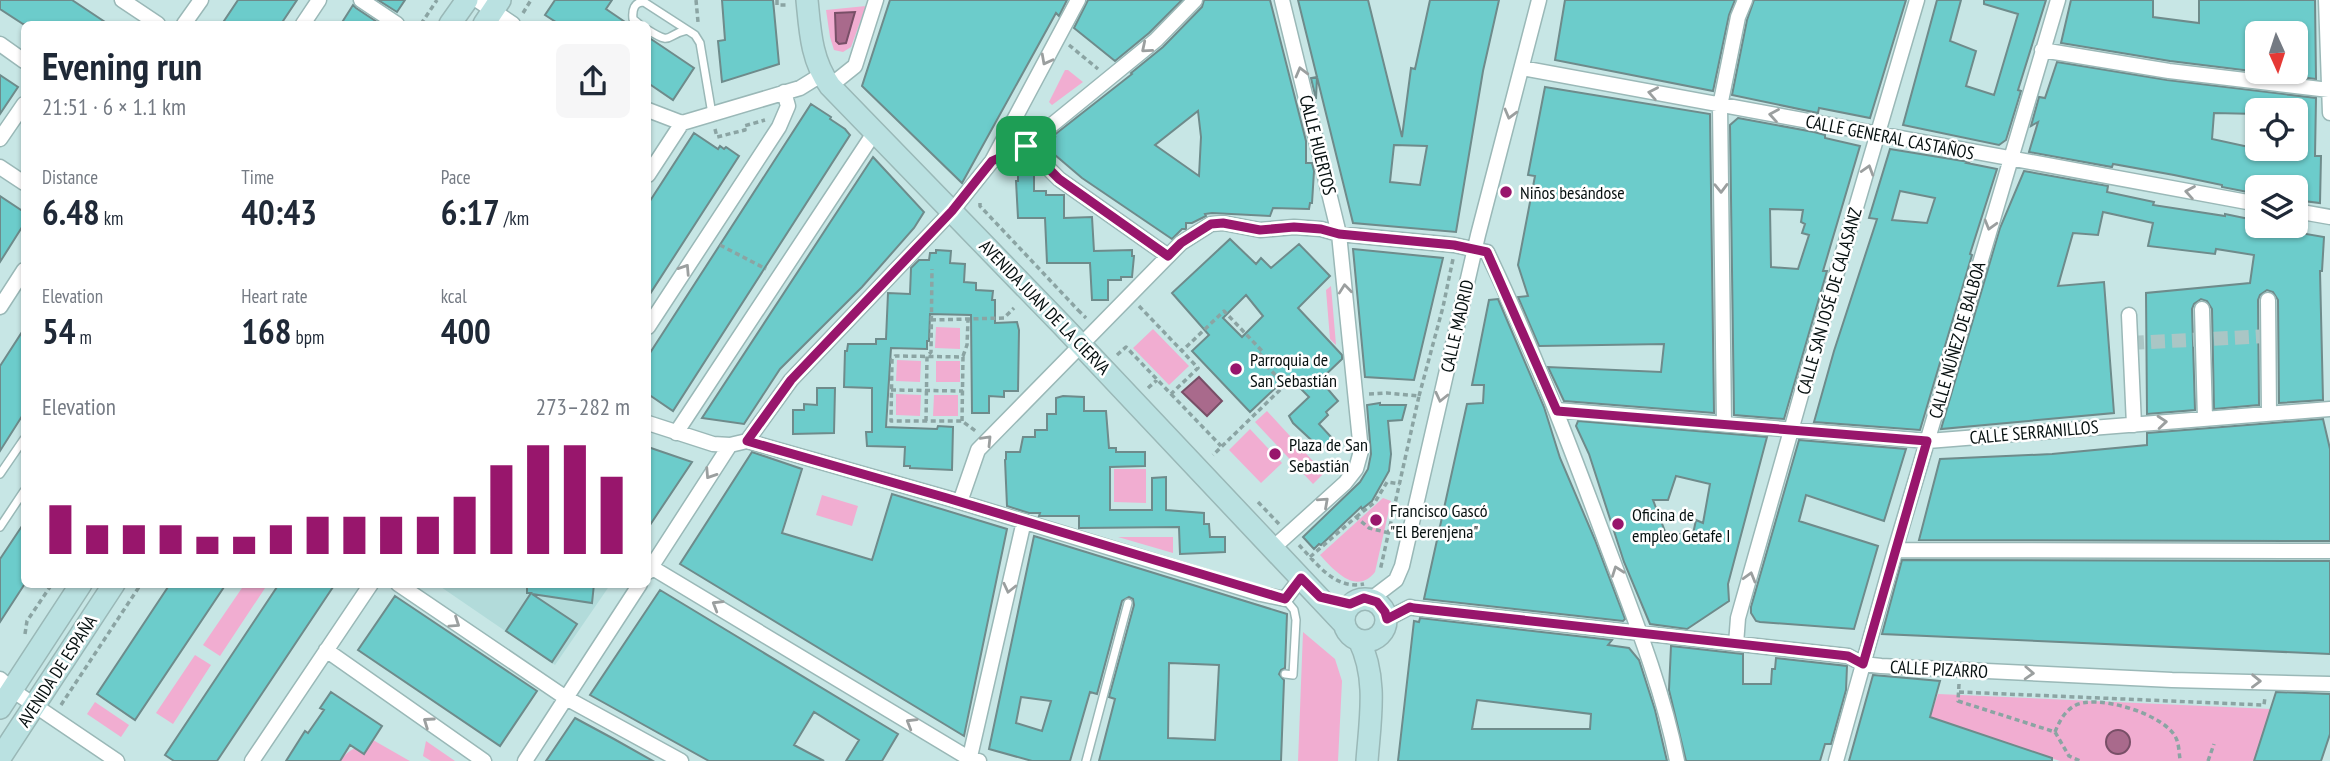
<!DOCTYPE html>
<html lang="en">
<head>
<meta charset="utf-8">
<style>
	:root { --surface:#fff; --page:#f6f6f7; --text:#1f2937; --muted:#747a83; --accent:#98166c }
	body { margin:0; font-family:"PT Sans Narrow",sans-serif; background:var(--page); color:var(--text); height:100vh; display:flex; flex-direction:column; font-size:26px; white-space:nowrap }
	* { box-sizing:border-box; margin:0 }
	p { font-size:23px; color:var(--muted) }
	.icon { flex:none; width:38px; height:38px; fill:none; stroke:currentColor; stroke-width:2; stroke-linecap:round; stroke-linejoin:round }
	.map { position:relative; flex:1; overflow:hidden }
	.drawer { position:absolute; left:21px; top:21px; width:630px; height:567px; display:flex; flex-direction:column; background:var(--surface); border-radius:10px; box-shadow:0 2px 5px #0004 }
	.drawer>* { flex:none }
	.needle { width:46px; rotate:177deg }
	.tools { position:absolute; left:2245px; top:21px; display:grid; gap:14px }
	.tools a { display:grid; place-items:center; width:63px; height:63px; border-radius:10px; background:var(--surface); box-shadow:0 2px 5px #0004; font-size:35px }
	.pin { position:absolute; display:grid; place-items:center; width:60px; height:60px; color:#fff; margin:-30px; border-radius:14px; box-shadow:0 4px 10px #0006 }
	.round { display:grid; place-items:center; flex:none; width:74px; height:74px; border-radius:10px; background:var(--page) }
	.overview { display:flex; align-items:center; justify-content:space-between; height:119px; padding:0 21px }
	h1 { font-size:38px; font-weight:600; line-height:52px }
	.stats { display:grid; grid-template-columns:repeat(3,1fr); gap:10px; height:119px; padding:7px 21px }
	.stats div { display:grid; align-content:center }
	.stats b { font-size:35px; font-weight:600 }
	.stats small { font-size:19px; font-weight:400 }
	.stats p { font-size:19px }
	.chart { height:196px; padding:14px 21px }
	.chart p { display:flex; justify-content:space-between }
	.chart svg { width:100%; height:126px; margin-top:7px; stroke:var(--accent); stroke-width:6 }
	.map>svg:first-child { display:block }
	.built { fill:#b2dbda }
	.green { fill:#f1add1 }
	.water { fill:#a96a8c; stroke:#784f67; stroke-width:2 }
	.building { fill:#6ccccb; stroke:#6e8b8b; stroke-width:2; fill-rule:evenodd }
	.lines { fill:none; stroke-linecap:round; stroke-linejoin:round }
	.street-tunnel { stroke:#aac6c5; stroke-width:14; stroke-dasharray:14 7; stroke-linecap:butt }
	.lane-casing { stroke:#9ab8b7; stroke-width:10 }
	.street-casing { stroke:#9ab8b7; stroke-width:17 }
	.secondary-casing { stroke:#9ab8b7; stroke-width:24 }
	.path { stroke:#8ba4a3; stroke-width:3.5; stroke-dasharray:5 3.5; stroke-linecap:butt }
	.lane { stroke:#fff; stroke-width:7 }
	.street { stroke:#fff; stroke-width:14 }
	.secondary { stroke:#bae1e1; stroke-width:21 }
	.oneway { stroke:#9b9f9f }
	.route-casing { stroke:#fff; stroke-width:14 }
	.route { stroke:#98166c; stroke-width:9 }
	.poi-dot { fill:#98166c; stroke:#fff; stroke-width:2.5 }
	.labels { text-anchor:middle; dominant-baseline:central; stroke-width:5; stroke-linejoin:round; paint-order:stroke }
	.street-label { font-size:18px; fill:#061010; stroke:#fff }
	.poi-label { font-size:18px; fill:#061010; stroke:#fff; text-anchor:start }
</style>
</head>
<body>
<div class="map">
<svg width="2330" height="761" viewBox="0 0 2330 761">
	<rect width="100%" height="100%" fill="#c7e6e5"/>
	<path class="built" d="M438,585h172l-55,80z"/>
	<path class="green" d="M866,6l-15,41 -8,5 -9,-2 -4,-13 -4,-27z
		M1065,70h3l15,12 -31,23 -3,-3z
		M1331,286l5,59 -6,-6 -4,-49z
		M936,327l24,1v21l-25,-1z
		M1153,329l36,37 -20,19 -36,-37z
		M897,360l24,1 -1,21 -24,-1z
		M936,361h24v21h-24z
		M896,394l25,1 -1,21 -24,-1z
		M934,395h24v21h-25z
		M1267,411l57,62 -11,11 -58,-62z
		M1250,429l32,34 -21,20 -32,-33z
		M1114,469h32v34l-32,-1z
		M822,495l36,11 -6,20 -36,-11z
		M1383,498l8,3 -16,71c-19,24 -41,-2 -55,-17z
		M1118,537h55v16z
		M244,585h23l-47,71 -17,-11z
		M1303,632l32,27 7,22 -4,80h-40z
		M195,655l16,10 -38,59 -17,-11z
		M1938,694l333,15 -17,52h-194l-112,-37 -22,4z
		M95,702l34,23 -8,12 -34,-23z
		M373,740l35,20 2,1h-70c7,-11 21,-16 33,-21z
		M426,741l29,20h-24l-8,-5z"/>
	<path class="water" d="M855,12l-9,31 -7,1 -3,-3 -1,-28z
		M1199,377l23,24 -15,15 -25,-24z
		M2106 742a12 12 0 1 1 24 0a12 12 0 1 1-24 0Z"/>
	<path class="building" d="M0,0h72l36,24h-85l-23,-15z
		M238,0h59l-16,24h-59z
		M378,0h27l-8,12z
		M555,0h57l-6,9 22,15h-69l-14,-9z
		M722,0h51l6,64 -57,18 -4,-41 7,-1z
		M890,0h177l-8,16 -3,-3 -94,170 -100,-97z
		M1088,0h94l-33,33 -34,28 -41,-33z
		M1204,0h66l36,141v22h6l2,8 -2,32h-2l-1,6 -36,-1 -3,8 -58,-3 -7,1 1,2 -14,7h-6v6h-4l-10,10 -90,-61 -34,-29v-6l7,-6 -2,-1 79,-62 -1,-1 32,-26 39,-40zM1198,111l3,26 -2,39 -44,-31z
		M1298,0h70l34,137 9,-69 4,1 15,-69h69l-16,71 -27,161 -103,-9 -36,-146 -1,22 -5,-21 6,-1zM1394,145l33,1 -7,39 -30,-3z
		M1565,0h170l-6,15 -16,76 -158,-31z
		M1754,0h152l-36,118 -51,-10 -1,5 -86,-18 15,-75z
		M1937,0h24l-11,41 26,10 -10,35 28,9 24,-81 -34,-10v-4h62l-28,90 3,1 -15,49 -7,5 -96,-20z
		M2071,0h82v17l46,6v-23h116l1,79 -146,-18 -109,-18zM2258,33h38v39h-38z
		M353,5l3,3 24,16h-39z
		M648,37l46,31 -21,32 -25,-17z
		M2057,62l110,18 149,18 -1,58h6l-1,47 -24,-3v-13h-38v7l-36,-7v-2l-48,-10 -61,-11 -1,3 -83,-15 9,-30 -7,4 8,-29 6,1zM2258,110h38v39h-38l-46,-10 2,-26 44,1z
		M0,75l18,12 -18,27z
		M1545,87l165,27 4,299 -150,-12 -16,-34 113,5 3,-28 -125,2 -21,-49 10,-1 -10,-31 17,-89 -7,-1z
		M811,104l20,13 -1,2 15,10 5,6 -177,276 -25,-17v-38z
		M1738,118l76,14 11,3v3l35,8 -37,125h4l-43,148 -50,-4 -4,-290zM1770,209l33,1 -2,12 4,2 -3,9 7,2 -11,34 -27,-2z
		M694,133l24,16 2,-3 4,3 2,-2 13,9 -91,141v-93z
		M1890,149l79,13 -2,1 30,6 -27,85 2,1 -52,175 -106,-8 20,-71 43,-132 -8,-1zM1900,191l35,7 -8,25 -35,-3z
		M873,157l51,55 -10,16 -52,59 -82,82 -36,55 -42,-6z
		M2024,171l84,15 -1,6 47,10 -1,3 72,11v-2l29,6 -1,5 71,12 -2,34h-2l3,129 -44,3 -1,-103 -5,-8 -6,-2 -7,5 -2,5 1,105 -45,4 -2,-100 -5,-8 -6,-2 -7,5 -2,5 3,101 -48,4 -1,-121 104,-10 4,-28 -38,-6 -1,5 -67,-8 5,-23 -50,-11 -5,23 -25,-2 -15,53 46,-4 10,131 -173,16 59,-201z
		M1034,172v19h12v4h18v23l28,-1 2,34 38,-1v6h2l-2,21h-11v3h-13v20h-16l-2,-37h-43l-2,-45h-27l-2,-37h2v-8z
		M0,196l24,16v12l-24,38z
		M1230,239l26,25 5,-6 10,10 28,-24 31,32 -32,32 44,47v4l-22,21 18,21 -12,11 2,3 -9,9 13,14 -11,11 -28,-26 -4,-7 20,-19 -21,-21 -38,36 -58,-61 17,-16 -37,-42zM1246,295l17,21 -21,21 -19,-19z
		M1353,249l90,9 -29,122 -49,-3z
		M936,250l15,1 -1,12 15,1 -1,18 12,1v7l17,1 -1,9h3v23l22,-1 2,8 -1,61h-14v6l-15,-1v17h-17l-1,-98 -41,-1 -1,27h-2v8l-36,-1 -5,79 51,2 1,-3 15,1 -1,43 -42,-2v-2h-6l1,-19 -38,-1 -1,-14h6v-44l-28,-1 1,-36h2l1,-7h28v-5h10l2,-46 22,1 1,-26 8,-8h10l1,-7h6z
		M1498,299l46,108 16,51 35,82 30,79 -2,2 -199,-22 43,-195 16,-1 1,-18h-12l17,-85z
		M24,329v84l-24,38v-85z
		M817,388h18l-1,45 -41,1v-24h11v-6l13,1z
		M1063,396l21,1v14h22l3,37h7v4h29v14l-35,1v43h42v-32l14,-1v33l38,3v11h5l1,13h15v15l-45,2 -1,-27 -100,1v-12h-40l1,-3h-11l-22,-7 -2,-46 1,-1v-7h14l3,-15h12v-7h12v-16h9v-16z
		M1380,403v2h26l-4,15 -14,1 3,33 -2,17 -17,30 -10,8 -1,-2 -40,38 -2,-1 -5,5 -11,-12 57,-55 8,-13 3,-15 -4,-49z
		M2323,419l7,30v92l-411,-1 21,-81 112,-5 95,-9v-12z
		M1578,421l189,16 -39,147 1,17 -42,28 -37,-5 -26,-62 -35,-108 -13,-28zM1676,476l34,8 -7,39 -7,-3 -3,14h-27l-13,-34h15z
		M1799,440l107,9 -22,72 -78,-26 -7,26 79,25 -24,83 -94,-7 -4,-1 -5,-8v-6z
		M648,447l44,15 -44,66z
		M752,452l50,17 -20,64 90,27 20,-66 115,35 -43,207 -284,-172z
		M24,523v62l-24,37v-63z
		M1034,536l253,78 -2,54 -4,2 -2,4 5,6 -3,81h-182l16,-62 -6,-2 25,-92 -1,-6 -4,-2 -7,4 -25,93 -7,-2 -20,69h-38l-43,-12zM1169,663l50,2 -4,75 -47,-2zM1021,697l30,4 -9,30 -26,-8z
		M1902,560l428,1v93l-448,-20z
		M170,584h56l-91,136 -38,-26z
		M279,584h56l-118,177h-43l-9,-6z
		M527,584h67l-2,19 -60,-9 45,30 -25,38 -46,-31 25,-38h-4z
		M660,590l238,144 -16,27h-36l13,-21 -45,-28 -20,33 30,16h-115l-119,-66z
		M395,596l142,95 -37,55 -142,-96z
		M1420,618l192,22 -4,5 21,3 10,12 16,50 12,51h-269l16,-140 5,1zM1477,700l114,14 -1,15h-118z
		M1671,646l72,8v30h28l1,-15h3l1,-11 71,8 -1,24 -15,54h-6l-5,17h-134l-17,-71z
		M1873,675l67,6 -10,36 122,41v3h-203z
		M331,692l51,34 -18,28 -14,-9 -10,16h-54l19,-30 3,2 16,-23 -4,-2z
		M2276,692l54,2v40l-9,27h-67z
		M575,718l39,21 39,22h-107z"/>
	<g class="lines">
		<path class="street-tunnel" d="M2130,343l138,-7"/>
		<g class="lane-casing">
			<path id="lane" d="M639,24l-6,-5c-1,-9 1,-17 11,-17l51,33 5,8 12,71
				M648,30c26,16 16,5 39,0
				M0,474l24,-35
				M0,527l24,-36
				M1285,674l8,1 3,-55 -2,-10 -9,-11
				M1086,761l42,-158"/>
		</g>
		<g class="street-casing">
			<path id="street" d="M122,0l36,24
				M361,0l36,24
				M477,0l36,24
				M2326,0l4,113
				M184,24l17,-24
				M303,24l16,-24
				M0,44l24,17
				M2042,50l127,21 160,19
				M1522,68l736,136
				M830,86l25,-20 21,-66
				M648,110l34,13 118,-35 21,-13
				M0,139l24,-35
				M1026,146l33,33 109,77
				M992,161l86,-161
				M0,167l24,16
				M648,175l34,-52
				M2296,211l34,6
				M2268,300l1,114
				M0,307l24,-37
				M2202,309l3,110
				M2129,315l5,110
				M648,327l131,-200 9,-21 -4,-14
				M1557,410l371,31 402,-32
				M648,423l65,21 17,1
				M1724,424l-4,-318 18,-89 7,-17
				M676,433l198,-300
				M747,441l200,57 314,96 24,5 16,-21
				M960,502l18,-52 203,-207 30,-19 12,-1 37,7 34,-3 27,2 18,5 115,11 33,7c46,96 84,196 121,296 26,69 55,141 69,213
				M1273,548l72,-65 11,-14 5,-18 -22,-217 -57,-234
				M1895,550l435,1
				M651,567l319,192 9,2
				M648,572l82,-127 17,-4 44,-61 161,-169 40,-50 34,-15 130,-106 39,-40
				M398,584l168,114 115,63
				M1371,599l25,-19 6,-14 76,-331 61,-235
				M1387,619l23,-12 4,1 434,48 15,8 18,2 291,14 158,4
				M1736,644l2,-26 65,-230 114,-388
				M326,650l158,111
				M0,679l12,11 105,71
				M252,761l119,-177
				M525,761l115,-177
				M969,761l55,-240
				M1836,761l59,-211 163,-550"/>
		</g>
		<g class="secondary-casing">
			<path id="secondary" d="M807,0c3,30 4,60 23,86l232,239 282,299
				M450,24l17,-24
				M484,24l16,-24
				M1344 620a21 21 0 1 1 42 0a21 21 0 1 1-42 0Z
				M1359,640c19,38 11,80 8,121
				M0,708l81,-124
				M0,758l114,-174"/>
		</g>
		<path class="path" d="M696,0l2,22
			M777,0v5h9
			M523,13l8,-13
			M421,24l16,-24
			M1069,45l29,24
			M715,129l2,8 28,-7 -1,-4 21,-6
			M980,203v3l98,104
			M720,245l46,24
			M1139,306l43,45 42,-40 39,41 -5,5 27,28 -72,70
			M1078,310l8,8
			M931,320l73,-2 10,-10
			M1117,355l9,-8 45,47 27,-26 -16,-17
			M963,356l4,-11 1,-25
			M1148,388l9,-8
			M891,390l72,1
			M1171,394l50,52
			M1369,394l18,-1 32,3 -39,175
			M1419,396l24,-89 10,-48
			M926,421l1,-65 4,-4 1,-83
			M962,421l1,-64 -68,-1 -3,3 -1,62h71l15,11
			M1258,502l21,22
			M1356,517l19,-15 12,-20 13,2
			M1299,545c18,19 36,45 65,39
			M1310,557l46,-40 13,11 20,5
			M25,634l2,-13 25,-37
			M1959,684l-1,17 97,31 14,24 11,5
			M1959,692l305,13 1,-8
			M61,705l80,-121
			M2055,732c4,-10 9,-20 19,-26 22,-13 91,8 102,32 3,6 3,15 4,21l-1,2
			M2208,761l6,-17"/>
		<use href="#lane" class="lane"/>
		<use href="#street" class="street"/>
		<use href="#secondary" class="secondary"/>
	</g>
	<defs><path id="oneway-chevron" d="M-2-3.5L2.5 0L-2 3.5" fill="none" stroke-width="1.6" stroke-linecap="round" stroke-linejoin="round" transform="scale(1.75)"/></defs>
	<g class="oneway">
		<use href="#oneway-chevron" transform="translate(1146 48) rotate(140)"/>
		<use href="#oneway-chevron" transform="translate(1046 60) rotate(118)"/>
		<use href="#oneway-chevron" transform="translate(1301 72) rotate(-105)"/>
		<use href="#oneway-chevron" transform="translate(1653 93) rotate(-169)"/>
		<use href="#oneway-chevron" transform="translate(1510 114) rotate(105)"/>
		<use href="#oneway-chevron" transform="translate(1774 115) rotate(-170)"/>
		<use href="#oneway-chevron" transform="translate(1868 170) rotate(-73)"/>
		<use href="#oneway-chevron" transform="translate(1721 188) rotate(89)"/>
		<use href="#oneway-chevron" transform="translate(2190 192) rotate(-170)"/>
		<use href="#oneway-chevron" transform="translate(1990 225) rotate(106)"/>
		<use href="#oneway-chevron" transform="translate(685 269) rotate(-57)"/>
		<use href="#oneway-chevron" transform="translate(1345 289) rotate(-96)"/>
		<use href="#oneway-chevron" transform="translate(1441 397) rotate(103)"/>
		<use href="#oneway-chevron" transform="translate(2162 422) rotate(-5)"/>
		<use href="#oneway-chevron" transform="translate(987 440) rotate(-46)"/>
		<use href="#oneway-chevron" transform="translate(710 474) rotate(123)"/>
		<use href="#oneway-chevron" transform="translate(1324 502) rotate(-42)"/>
		<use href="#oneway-chevron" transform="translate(1617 571) rotate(-110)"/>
		<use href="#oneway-chevron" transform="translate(1750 577) rotate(-74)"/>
		<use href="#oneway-chevron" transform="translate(1009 588) rotate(103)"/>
		<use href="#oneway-chevron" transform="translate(717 605) rotate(-149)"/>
		<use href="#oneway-chevron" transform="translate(455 623) rotate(34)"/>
		<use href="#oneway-chevron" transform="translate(2029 673) rotate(3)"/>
		<use href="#oneway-chevron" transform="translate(2256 681) rotate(1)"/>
		<use href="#oneway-chevron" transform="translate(428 722) rotate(-145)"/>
		<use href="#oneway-chevron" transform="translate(911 723) rotate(-149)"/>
	</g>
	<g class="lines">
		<g class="route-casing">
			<path id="route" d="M1026,146l33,33 109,77 13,-13 30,-19 12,-1 37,7 34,-3 27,2 18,5 115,11 33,7 70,159 370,30 -64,223 -15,-8 -434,-48 -4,-1 -23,12 -2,-7 -8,-10 -13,-4 -14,6 -30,-7 -19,-19 -16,21 -338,-101 -200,-57 44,-61 161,-169 40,-50z"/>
		</g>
		<use href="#route" class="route"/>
	</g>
	<g class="poi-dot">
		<circle cx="1506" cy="192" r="7"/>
		<circle cx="1236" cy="369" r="7"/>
		<circle cx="1275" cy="454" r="7"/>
		<circle cx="1376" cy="520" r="7"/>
		<circle cx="1618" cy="524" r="7"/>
	</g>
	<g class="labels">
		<g class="street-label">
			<text transform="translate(1890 137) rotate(11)">CALLE GENERAL CASTAÑOS</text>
			<text transform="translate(1318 145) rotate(76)">CALLE HUERTOS</text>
			<text transform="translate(1829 301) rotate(-74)">CALLE SAN JOSÉ DE CALASANZ</text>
			<text transform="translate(1045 307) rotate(46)">AVENIDA JUAN DE LA CIERVA</text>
			<text transform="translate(1457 326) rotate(-77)">CALLE MADRID</text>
			<text transform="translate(1957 340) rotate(-74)">CALLE NÚÑEZ DE BALBOA</text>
			<text transform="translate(2034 432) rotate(-5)">CALLE SERRANILLOS</text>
			<text transform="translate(1939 669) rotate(3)">CALLE PIZARRO</text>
			<text transform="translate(57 671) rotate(-57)">AVENIDA DE ESPAÑA</text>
		</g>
		<g class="poi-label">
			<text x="1520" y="192">Niños besándose</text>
			<text x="1250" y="359">Parroquia de<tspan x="1250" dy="21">San Sebastián</tspan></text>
			<text x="1289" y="444">Plaza de San<tspan x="1289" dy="21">Sebastián</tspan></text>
			<text x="1390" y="510">Francisco Gascó<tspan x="1390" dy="21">"El Berenjena"</tspan></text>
			<text x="1632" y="514">Oficina de<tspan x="1632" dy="21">empleo Getafe I</tspan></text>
		</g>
	</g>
</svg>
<div class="tools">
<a><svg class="needle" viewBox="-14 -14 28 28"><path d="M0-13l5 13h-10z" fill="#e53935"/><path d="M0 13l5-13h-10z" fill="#747a83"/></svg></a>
<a><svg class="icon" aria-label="locate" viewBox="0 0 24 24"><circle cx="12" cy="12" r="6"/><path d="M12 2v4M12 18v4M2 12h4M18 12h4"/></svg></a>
<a><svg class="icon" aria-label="layers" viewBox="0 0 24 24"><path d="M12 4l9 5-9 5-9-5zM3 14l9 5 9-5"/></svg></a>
</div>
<div class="pin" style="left:1026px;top:146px;background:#1e9e55"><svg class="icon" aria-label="arrive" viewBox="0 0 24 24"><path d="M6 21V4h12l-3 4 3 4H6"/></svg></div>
<section class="drawer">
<div class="overview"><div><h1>Evening run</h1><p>21:51 · 6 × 1.1 km</p></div><a class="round"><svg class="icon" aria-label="share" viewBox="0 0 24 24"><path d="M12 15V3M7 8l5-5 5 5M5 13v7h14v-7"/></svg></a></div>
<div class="stats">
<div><p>Distance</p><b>6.48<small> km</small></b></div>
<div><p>Time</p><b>40:43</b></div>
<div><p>Pace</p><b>6:17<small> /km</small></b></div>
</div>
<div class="stats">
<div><p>Elevation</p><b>54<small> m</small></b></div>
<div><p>Heart rate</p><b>168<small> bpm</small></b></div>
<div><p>kcal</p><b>400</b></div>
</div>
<div class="chart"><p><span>Elevation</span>273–282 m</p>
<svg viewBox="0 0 160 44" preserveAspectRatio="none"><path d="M5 44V27M15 44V34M25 44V34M35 44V34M45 44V38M55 44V38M65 44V34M75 44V31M85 44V31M95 44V31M105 44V31M115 44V24M125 44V13M135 44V6M145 44V6M155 44V17"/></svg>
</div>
</section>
</div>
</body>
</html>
